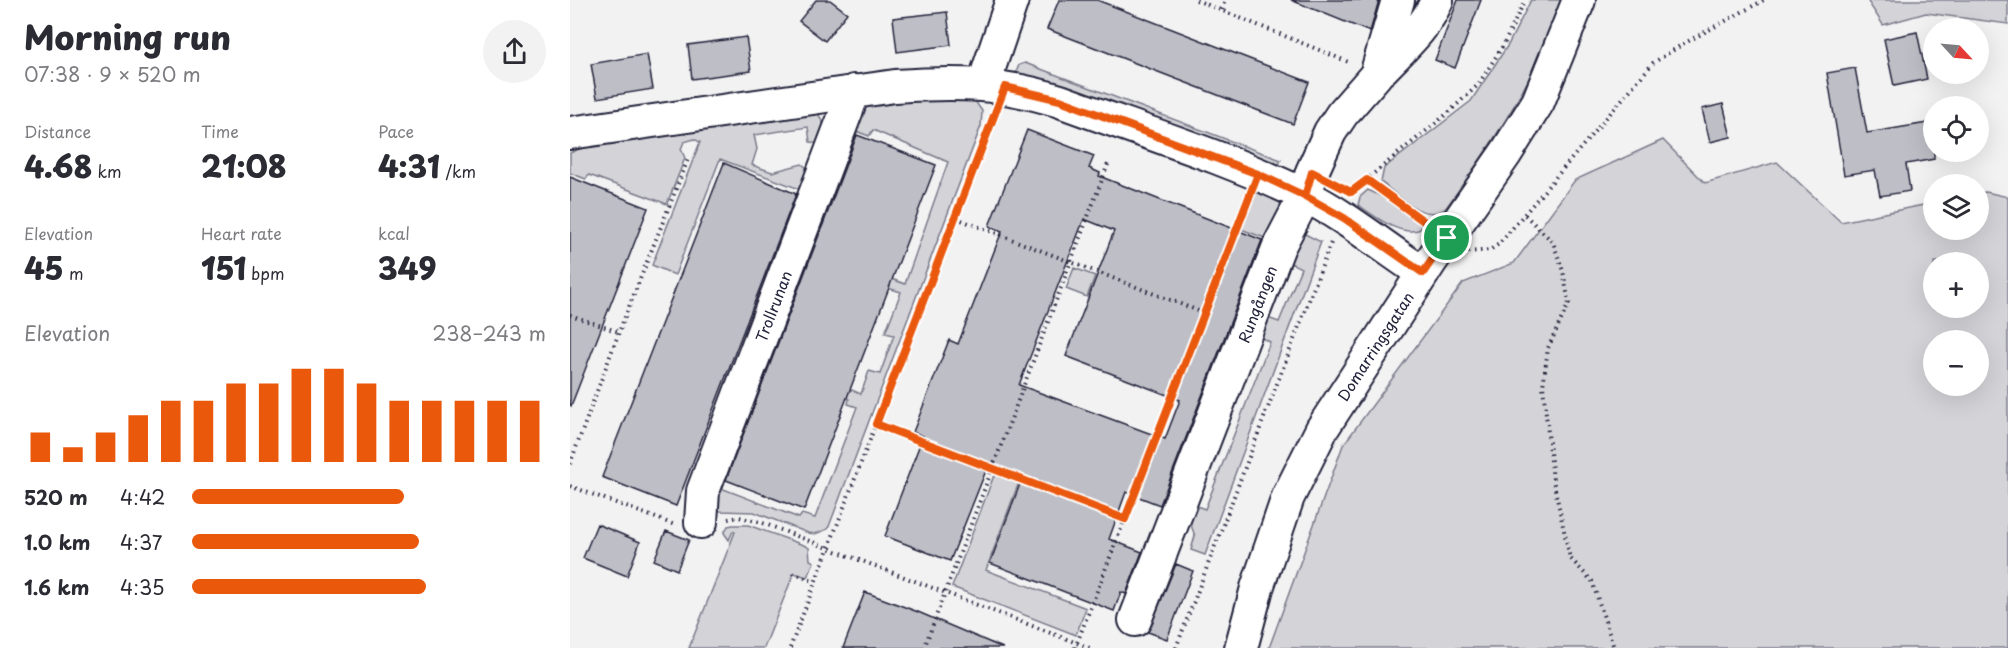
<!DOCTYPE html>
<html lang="en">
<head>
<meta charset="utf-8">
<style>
	:root { --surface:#fff; --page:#f2f2f3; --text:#2b2b33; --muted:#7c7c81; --accent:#ea580c }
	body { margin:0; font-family:"Playpen Sans",sans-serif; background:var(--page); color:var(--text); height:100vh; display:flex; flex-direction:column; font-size:22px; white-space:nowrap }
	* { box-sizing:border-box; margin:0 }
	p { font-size:20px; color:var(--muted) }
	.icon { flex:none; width:33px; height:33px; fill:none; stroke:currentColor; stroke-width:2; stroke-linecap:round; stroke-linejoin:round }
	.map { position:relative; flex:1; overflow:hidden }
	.sheet { display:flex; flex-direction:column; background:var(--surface); width:570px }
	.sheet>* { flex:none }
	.needle { width:39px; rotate:116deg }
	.controls { position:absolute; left:1353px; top:18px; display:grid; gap:12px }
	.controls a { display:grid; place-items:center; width:66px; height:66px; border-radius:50%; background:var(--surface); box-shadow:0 6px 24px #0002; font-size:30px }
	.pin { position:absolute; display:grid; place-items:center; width:51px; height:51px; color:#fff; margin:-26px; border:3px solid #fff; border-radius:50%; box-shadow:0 2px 6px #0007 }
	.round { display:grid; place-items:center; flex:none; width:63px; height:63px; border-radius:32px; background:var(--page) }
	.head { display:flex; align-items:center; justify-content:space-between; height:102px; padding:0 24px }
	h1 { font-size:33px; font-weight:800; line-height:45px }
	.figures { display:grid; grid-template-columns:repeat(3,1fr); gap:9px; height:102px; padding:6px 24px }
	.figures div { display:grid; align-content:center }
	.figures b { font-size:30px; font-weight:800 }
	.figures small { font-size:16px; font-weight:400 }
	.figures p { font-size:16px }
	.chart { height:168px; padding:12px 24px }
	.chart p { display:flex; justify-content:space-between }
	.chart svg { width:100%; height:108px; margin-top:6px; stroke:var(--accent); stroke-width:6 }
	ul { padding:0 24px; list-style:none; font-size:20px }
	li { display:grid; grid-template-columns:96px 72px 1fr; align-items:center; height:45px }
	li i { height:15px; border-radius:8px; background:var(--accent) }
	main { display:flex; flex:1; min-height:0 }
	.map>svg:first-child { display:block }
	.green { fill:#d3d3d8; stroke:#7a7a8a; stroke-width:1.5; fill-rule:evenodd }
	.building { fill:#bebec6; stroke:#22223b; stroke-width:1.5; fill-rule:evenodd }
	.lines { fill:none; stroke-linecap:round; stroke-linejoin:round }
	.minor-casing { stroke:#22223b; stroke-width:36 }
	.path { stroke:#22223b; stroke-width:4; stroke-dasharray:1.5 4.5; stroke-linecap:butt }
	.minor { stroke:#fff; stroke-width:32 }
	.route-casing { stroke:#fff; stroke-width:12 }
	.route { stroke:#ea580c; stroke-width:8 }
	.labels { text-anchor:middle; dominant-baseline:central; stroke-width:6; stroke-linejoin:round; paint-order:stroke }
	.street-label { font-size:15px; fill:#22223b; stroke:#fff }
</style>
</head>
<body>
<main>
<section class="sheet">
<div class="head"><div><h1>Morning run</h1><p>07:38 · 9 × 520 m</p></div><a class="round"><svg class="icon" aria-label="share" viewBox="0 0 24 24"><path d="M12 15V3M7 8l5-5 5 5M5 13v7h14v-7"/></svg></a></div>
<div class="figures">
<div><p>Distance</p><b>4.68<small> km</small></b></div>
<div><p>Time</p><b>21:08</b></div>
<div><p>Pace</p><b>4:31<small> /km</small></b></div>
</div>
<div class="figures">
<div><p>Elevation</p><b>45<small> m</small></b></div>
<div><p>Heart rate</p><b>151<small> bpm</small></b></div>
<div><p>kcal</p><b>349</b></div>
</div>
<div class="chart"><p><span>Elevation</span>238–243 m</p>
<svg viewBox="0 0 160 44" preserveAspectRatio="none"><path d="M5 44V32M15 44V38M25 44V32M35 44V25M45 44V19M55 44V19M65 44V12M75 44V12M85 44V6M95 44V6M105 44V12M115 44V19M125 44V19M135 44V19M145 44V19M155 44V19"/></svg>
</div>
<ul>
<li><b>520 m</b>4:42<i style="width:60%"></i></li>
<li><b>1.0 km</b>4:37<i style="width:64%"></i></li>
<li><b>1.6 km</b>4:35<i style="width:66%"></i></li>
</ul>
</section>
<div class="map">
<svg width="1438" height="648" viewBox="0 0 1438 648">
	<rect width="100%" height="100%" fill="#f2f2f3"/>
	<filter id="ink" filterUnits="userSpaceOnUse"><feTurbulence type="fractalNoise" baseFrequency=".0167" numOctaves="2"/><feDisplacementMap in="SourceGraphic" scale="12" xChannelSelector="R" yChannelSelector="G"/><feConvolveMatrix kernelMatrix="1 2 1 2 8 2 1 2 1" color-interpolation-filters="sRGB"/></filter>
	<g filter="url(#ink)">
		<path class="green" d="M961,0h31c-24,76 -70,145 -117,209 -22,14 -47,-14 -64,-27l3,-14 87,-67 37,-56z
			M1297,0h141v24l-82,-11 -43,12z
			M455,63l256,97 -5,11 -262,-94 5,-12z
			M398,98l7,3 7,10 -1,15 -153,403 -13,5 -7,-1 -54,-21 -34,-1 -4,-3 -3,-23 86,33 3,-4 13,4 42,-111 -9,-3 1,-5 -40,-15 3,-11 49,21 8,-23 11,3 14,-39 -9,-2 16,-41 -59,-18 12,-9 51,19 43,-122 -75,-32 -4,6 -21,-8 12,-22 32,-4z
			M246,112c10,10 10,21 2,32l-8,-2 -2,-15 -54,8 3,14 -5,16 20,7 30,-8 6,5 -6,21 -82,-31 -45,116 -23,-10 48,-123 -6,-3 -10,3 -3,7 4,9 -18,46 -78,-29 -3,4 -16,-6v-20l18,-8z
			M1093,140l42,43 72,-21 64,60 92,-19 1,27h44l1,-37 7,-1 22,5v451h-739l74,-203 120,-162 51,-20 61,-83zM1364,262h44v46h-44zM1364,340h44v46h-44z
			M686,190l18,6 8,10 -12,34 -29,-11z
			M798,190l13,6 40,28v5c-20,9 -46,-13 -63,-24l2,-8z
			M729,231l22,11 -116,313 -14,-5 4,-14 -7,-19 6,-12 11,4 65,-167 -15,-7 7,-19 17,6 22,-54 -10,-5 -7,17 -8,-4z
			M504,268l21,8 -8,21 -21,-8z
			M427,474l22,8 -33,88 100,38 -10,27 -124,-48 41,-109z
			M163,525h15l58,21 3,2 1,12 4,2 -7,15 -13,-4 -30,75h-75l46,-116 -2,-1 -4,9 -5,-7 4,-7z"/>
		<path class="building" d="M246,0h14l17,13 -22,28 -26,-20z
			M489,0h38l212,82 -16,42 -246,-95z
			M721,0h88l-9,32z
			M888,0h23l-26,68 -20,-8z
			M377,12l4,33 -54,7 -4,-34z
			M1347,32l10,47 -33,7 -10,-47z
			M176,37l5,34 -59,8 -4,-34z
			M77,54l6,35 -56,9 -6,-34z
			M1285,68l12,65 67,-11v37l-28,5 4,27 -30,5 -5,-26 -31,5 -17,-102z
			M1153,104l8,33 -21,5 -8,-33z
			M457,130l67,26 -5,12 11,5 -1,3 163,64 -102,265 -34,-13 -17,47 33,13 -16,42 -5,-2 -7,19 -124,-48 33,-87 -34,-13 -39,98 -65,-25 38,-100 -10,-4 36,-92 9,4 44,-113 -13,-5zM514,219l30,12 -48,125 114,44 -15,39 -146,-54z
			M287,135l79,30 -132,345 -78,-30z
			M154,163l72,31 -120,312 -74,-29z
			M0,177l78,31 -77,198 -1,-1z
			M27,524l43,18 -13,34 -44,-18z
			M96,531l23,9 -12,30 -23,-10z
			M606,564l17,7 -26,68 -19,-7z
			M295,592l53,20 85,36h-160z"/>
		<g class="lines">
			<g class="minor-casing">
				<path id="minor" d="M812,69c20,-21 44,-41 55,-69
					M414,83l28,-83
					M0,133l325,-47c62,-4 104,-4 165,15 81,30 166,56 244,94 42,21 79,52 119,78
					M131,522l2,-31 151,-400
					M565,620l144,-374 26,-50 7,-24 18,-40 12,-18 34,-39 22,-75
					M671,648l16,-60 31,-91 34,-68 109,-168 75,-108 32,-51 41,-102"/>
			</g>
			<path class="path" d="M626,0l155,63
				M652,10l3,-10
				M797,180l60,44
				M781,192l97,-79 30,-28 26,-41 21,-44
				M955,215l28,27 10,29 6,32 -21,45 -5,38 10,94 17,78 22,23 22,67
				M386,218l248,95
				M898,252l22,-2 9,-6 154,-181 30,-19 81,-44
				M0,315l49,17
				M306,424l249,95
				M0,464l49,-132 69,-173
				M0,486l105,39
				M158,519l11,-2 21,5 330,126
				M223,573l22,9
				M220,648l206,-537
				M354,648l184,-484
				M505,648l174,-451
				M606,648l156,-408"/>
			<use href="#minor" class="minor"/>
		</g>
	</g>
	<g class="lines" filter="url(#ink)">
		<g class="route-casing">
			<path id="route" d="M877,238l-24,35 -79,-55 -39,-22 -47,-22 -198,-74 -55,-13 -129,337 249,95 133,-345 47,22 7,-24 39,20 16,-12 80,58"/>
		</g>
		<use href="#route" class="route"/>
	</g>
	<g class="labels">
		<g class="street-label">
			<text transform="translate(687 304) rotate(-69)">Rungången</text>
			<text transform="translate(203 306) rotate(-69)">Trollrunan</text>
			<text transform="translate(805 346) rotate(-57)">Domarringsgatan</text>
		</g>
	</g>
</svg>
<div class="controls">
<a><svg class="needle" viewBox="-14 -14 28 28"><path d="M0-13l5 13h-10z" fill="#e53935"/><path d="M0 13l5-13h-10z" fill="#7c7c81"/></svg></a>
<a><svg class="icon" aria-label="locate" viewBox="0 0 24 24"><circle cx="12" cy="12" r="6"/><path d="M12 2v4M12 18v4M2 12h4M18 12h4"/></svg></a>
<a><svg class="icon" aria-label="layers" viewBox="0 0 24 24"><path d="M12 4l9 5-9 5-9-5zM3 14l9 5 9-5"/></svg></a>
<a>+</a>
<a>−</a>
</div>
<div class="pin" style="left:877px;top:238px;background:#1e9e55"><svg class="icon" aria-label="arrive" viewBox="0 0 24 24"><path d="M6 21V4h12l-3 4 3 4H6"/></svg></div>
</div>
</main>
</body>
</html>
